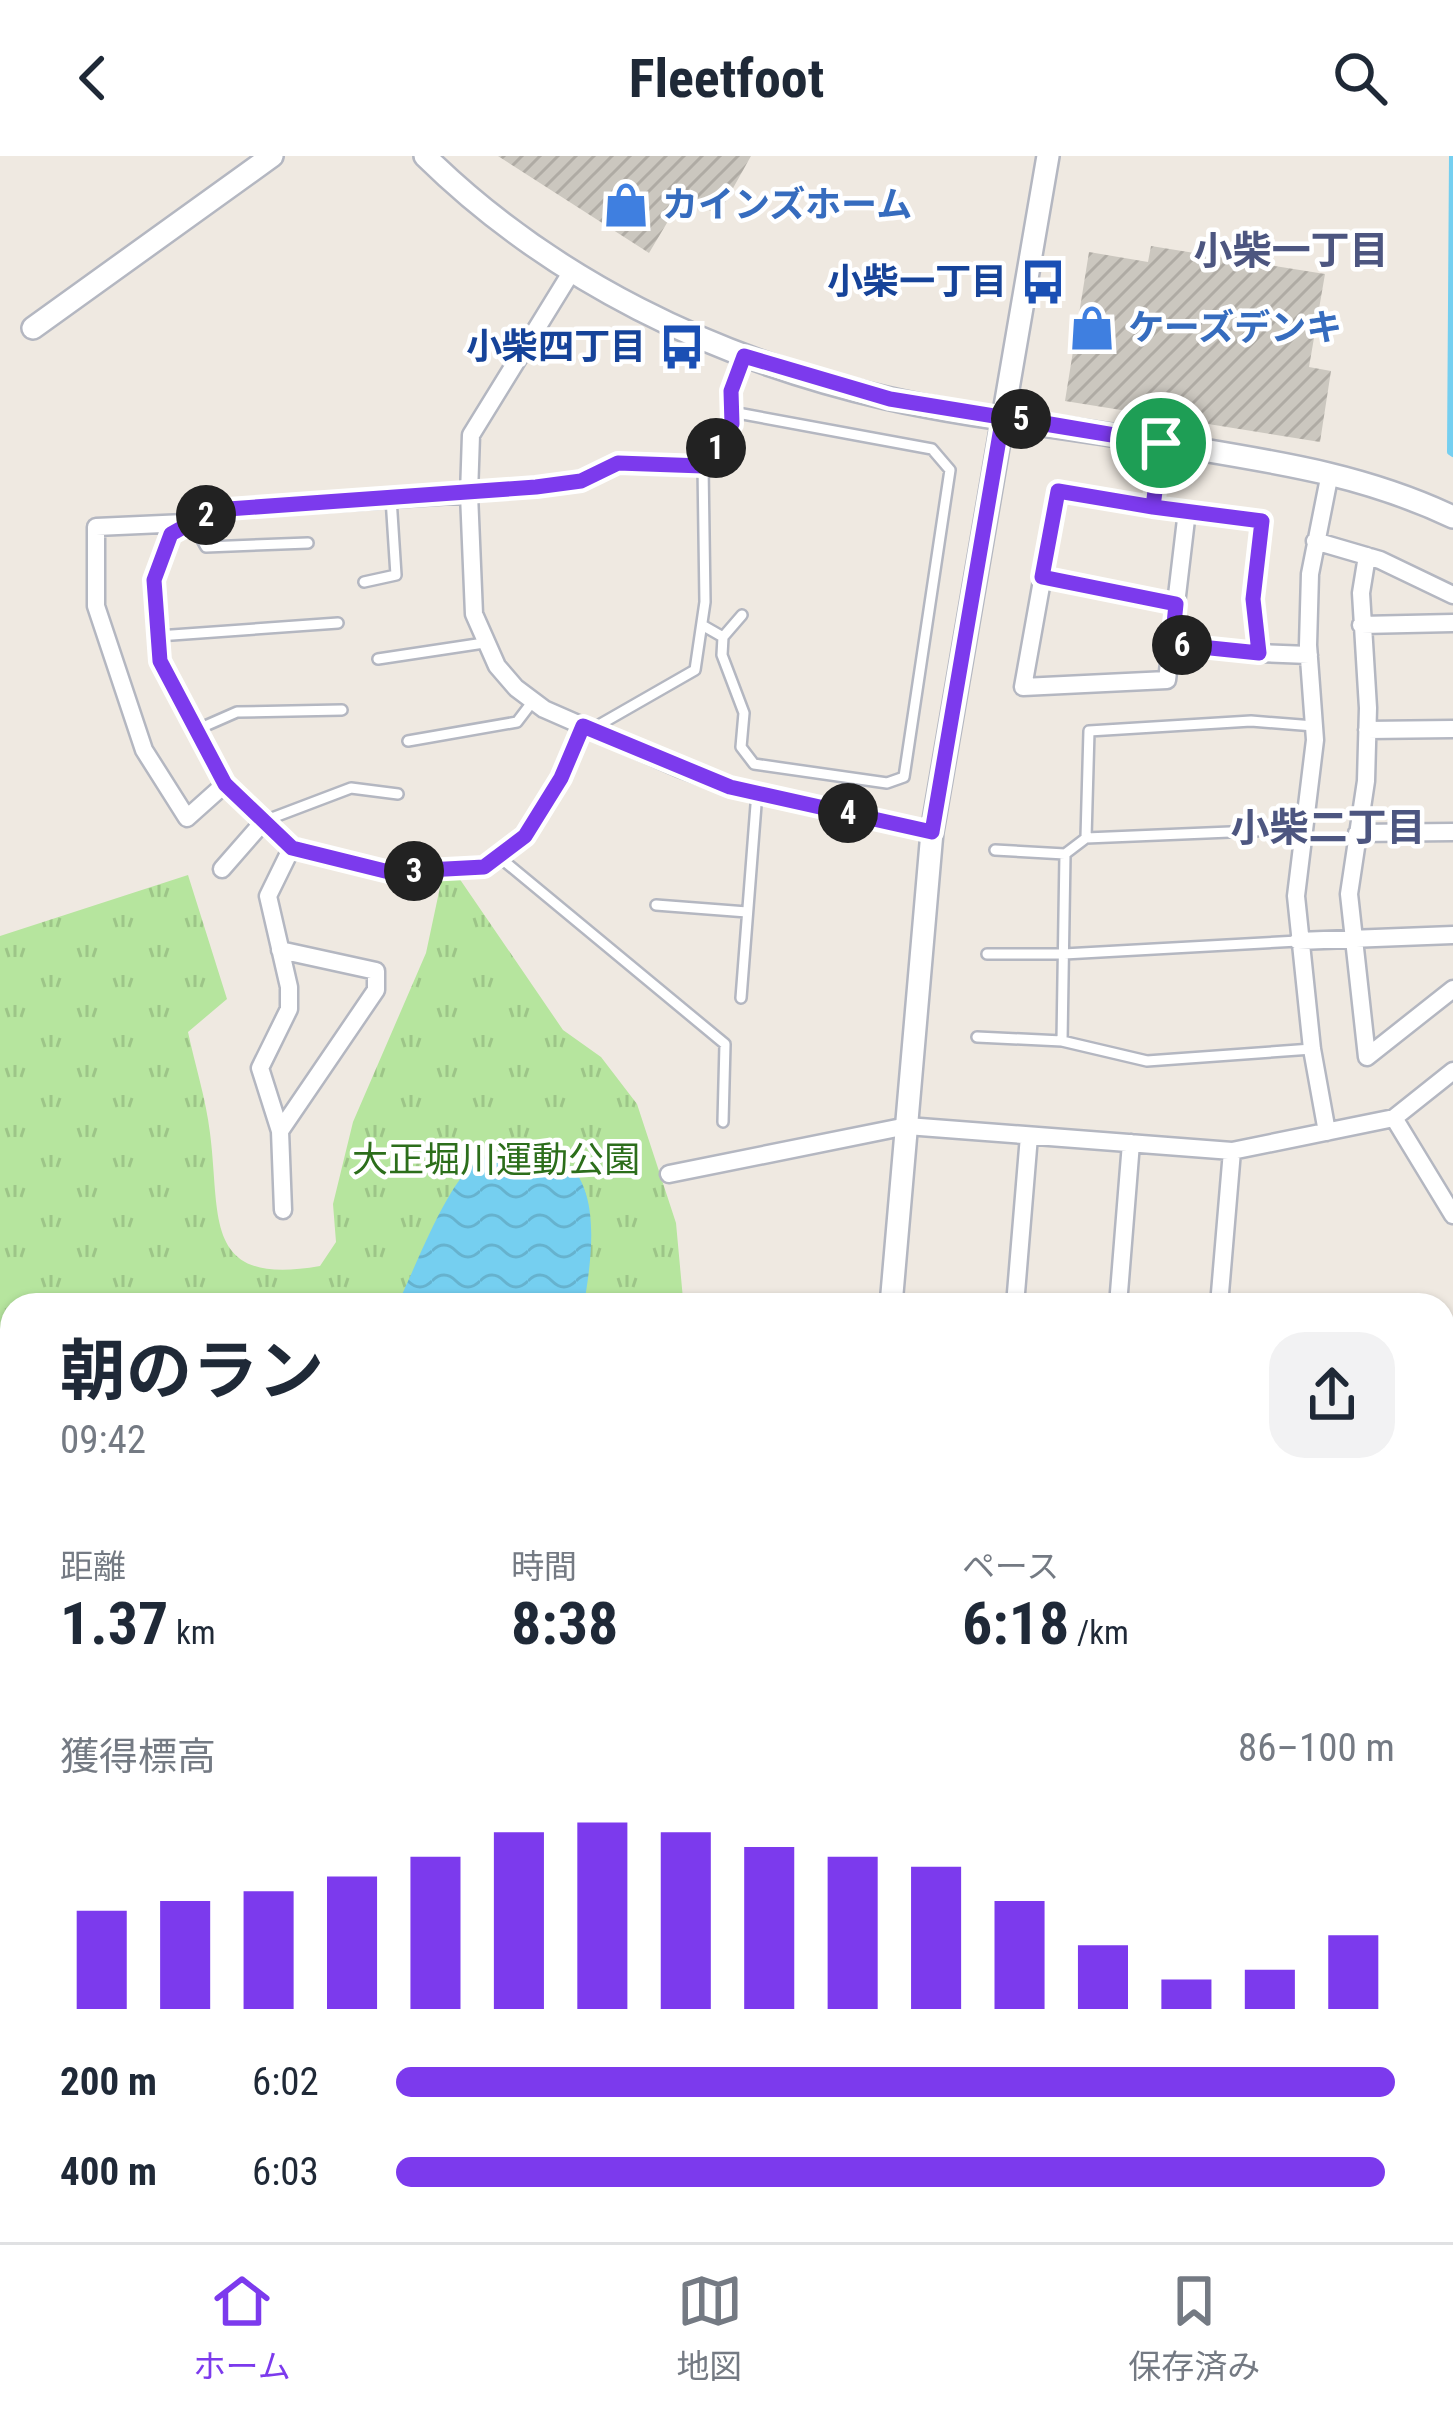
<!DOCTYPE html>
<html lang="ja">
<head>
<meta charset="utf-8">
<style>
	:root { --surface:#fff; --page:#f2f2f3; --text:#1f2937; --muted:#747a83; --line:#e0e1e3; --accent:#7c3aed }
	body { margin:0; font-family:"Roboto Condensed","Noto Sans JP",sans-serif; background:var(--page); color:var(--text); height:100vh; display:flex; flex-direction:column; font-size:45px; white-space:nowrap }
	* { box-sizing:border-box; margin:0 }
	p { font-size:39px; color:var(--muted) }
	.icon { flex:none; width:66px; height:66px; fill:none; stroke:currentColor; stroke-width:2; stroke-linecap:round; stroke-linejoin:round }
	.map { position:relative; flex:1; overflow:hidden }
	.side { position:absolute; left:0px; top:1137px; width:1455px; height:951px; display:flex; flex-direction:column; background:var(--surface); border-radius:36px 36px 0 0; box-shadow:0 3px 9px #0004 }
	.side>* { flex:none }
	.pin { position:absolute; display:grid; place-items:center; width:102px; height:102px; color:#fff; margin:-51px; border:6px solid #fff; border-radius:50%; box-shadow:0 3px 12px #0007 }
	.km { position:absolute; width:60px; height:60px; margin:-30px; border-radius:50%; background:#222; color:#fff; font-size:33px; line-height:60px; text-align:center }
	.round { display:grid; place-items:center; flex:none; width:126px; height:126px; border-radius:36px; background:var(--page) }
	.overview { display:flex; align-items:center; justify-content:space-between; height:204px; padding:0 60px }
	h1 { font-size:66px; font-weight:700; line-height:90px }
	.figures { display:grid; grid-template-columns:repeat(3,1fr); gap:18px; height:204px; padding:12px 60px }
	.figures div { display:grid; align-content:center }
	.figures b { font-size:60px; font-weight:700 }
	.figures small { font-size:33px; font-weight:400 }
	.figures p { font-size:33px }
	.chart { height:336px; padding:24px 60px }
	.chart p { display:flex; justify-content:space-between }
	.chart svg { width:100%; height:216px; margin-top:12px; stroke:var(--accent); stroke-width:6 }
	ul { padding:0 60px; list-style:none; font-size:39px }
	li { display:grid; grid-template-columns:192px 144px 1fr; align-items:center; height:90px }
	li i { height:30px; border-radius:15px; background:var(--accent) }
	header { display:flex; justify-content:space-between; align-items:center; height:156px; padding:0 60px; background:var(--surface); font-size:54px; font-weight:700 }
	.menu { display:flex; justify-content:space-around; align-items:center; height:168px; border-top:3px solid var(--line); background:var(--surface); font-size:33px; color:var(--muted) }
	.menu a { display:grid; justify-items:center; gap:6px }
	.menu .selected { color:var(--accent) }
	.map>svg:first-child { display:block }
	.grass { fill:url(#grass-tufts) }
	.water { fill:url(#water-waves) }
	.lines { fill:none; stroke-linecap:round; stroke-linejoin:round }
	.stream { stroke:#75cff0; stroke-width:6 }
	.building { fill:url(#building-hatch) }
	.service-casing { stroke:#b4b7c1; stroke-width:14 }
	.minor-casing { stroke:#b4b7c1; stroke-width:21 }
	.tertiary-casing { stroke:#b4b7c1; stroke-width:26 }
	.service { stroke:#fff; stroke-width:9 }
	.minor { stroke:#fff; stroke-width:16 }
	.tertiary { stroke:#fff; stroke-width:21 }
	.route-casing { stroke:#fff; stroke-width:24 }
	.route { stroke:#7c3aed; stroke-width:15 }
	.labels { text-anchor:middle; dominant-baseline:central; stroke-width:9; stroke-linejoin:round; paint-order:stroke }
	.shop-label { font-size:36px; font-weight:bold; fill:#366cbe; stroke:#fff; text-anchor:start }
	.transit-label { font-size:36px; font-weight:bold; fill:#164399; stroke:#fff; text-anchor:end }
	.park-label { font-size:36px; fill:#2c6e1b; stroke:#fff }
	.neighbourhood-label { font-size:39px; font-weight:bold; fill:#4d5680; stroke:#fff }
</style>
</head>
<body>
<header><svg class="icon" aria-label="back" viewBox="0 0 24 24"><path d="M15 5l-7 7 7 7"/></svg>Fleetfoot<svg class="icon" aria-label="search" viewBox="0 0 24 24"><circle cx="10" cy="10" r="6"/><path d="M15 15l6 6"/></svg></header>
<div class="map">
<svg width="1453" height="2086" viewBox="0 0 1453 2086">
	<defs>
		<pattern id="grass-tufts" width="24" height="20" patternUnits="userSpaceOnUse" patternTransform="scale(3)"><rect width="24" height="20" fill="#b6e59e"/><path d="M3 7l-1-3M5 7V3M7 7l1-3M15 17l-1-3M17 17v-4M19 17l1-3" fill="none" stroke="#9dc588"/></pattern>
		<pattern id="water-waves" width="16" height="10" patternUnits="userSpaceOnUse" patternTransform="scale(3)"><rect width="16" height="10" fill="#75cff0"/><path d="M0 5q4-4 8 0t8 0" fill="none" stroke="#66b2ce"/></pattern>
		<pattern id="building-hatch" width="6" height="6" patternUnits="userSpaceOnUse" patternTransform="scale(3)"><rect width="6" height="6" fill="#cbc7bf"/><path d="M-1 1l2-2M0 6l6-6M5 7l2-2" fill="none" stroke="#afaba4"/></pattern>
	</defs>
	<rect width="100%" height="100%" fill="#efe9e1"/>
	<path class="grass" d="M446,703l117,171 38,27 36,47 39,119 7,76 -3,6h-668v305l-12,-8v-666l188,-61 39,124 -39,33c7,33 18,67 22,101 11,85 -8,154 110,133l16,-24 -3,-38 20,-82 73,-169z"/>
	<path class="water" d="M527,991c8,2 20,3 28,7 50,26 36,106 29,151h-187c18,-36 48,-118 77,-141 15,-13 34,-15 53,-17z"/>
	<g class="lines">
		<path class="stream" d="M1452,0l-2,296 3,2
			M1443,1508l10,-4"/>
	</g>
	<path class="building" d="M498,0h253l-33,59 -35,-19 -34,57z
		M1151,90l174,28 -16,93 22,4 -11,71 -255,-41 24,-149 59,10z"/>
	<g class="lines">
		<g class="service-casing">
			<path id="service" d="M469,338l112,-13 37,-18 85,3
				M192,367l14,24 102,-4
				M364,426l32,-7 -5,-77
				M702,469l21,12 -1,18 22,58 -3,34 13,17 133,19 17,-6 46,-307 -18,-21 -200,-37
				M158,480l180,-13
				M723,481l19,-22
				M378,503l106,-16
				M592,573l103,-59 10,-68 -2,-136 29,-41 -1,-34 13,-35
				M196,574l41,-18 105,-2
				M408,585l109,-19 16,-21
				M264,665l87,-33 47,6
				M1086,682l218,-9
				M995,694l70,4
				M498,700l227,188 -2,78
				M656,749l91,7
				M987,798h77l234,-13
				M741,842l16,-206
				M977,881l85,4 3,-187 21,-16 3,-107 162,-10 63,5
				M1062,885l85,20 165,-12"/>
		</g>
		<g class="minor-casing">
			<path id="minor" d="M572,115l-101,164 -2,59 5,120 23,52 19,22 28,21 135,59 51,19 202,45
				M469,338l-255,16 -43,24 -17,46 6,81 65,123 67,63 97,25 95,-5 41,-31 36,-58 22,-52
				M1153,351l34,4 -20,169 -144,7 35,-196 95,16 8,-64
				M185,367l-89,4v79l48,144 43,68 38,-34
				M1315,385l65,19 73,35
				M1367,400l-6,37 7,115 -2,73 -17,113 18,163 86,-68
				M1042,421l134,27
				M1361,469l92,-2
				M1171,488l88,9 -6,-54 8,-78 -74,-10
				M1259,497l50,2
				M1367,574l86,-1
				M1357,677l96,-1
				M222,713l42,-48
				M1298,785l155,-6
				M280,794l96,21v19l-96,141
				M1394,962l59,97
				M1327,976l-15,-83 -16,-153 19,-156 -7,-95 2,-71 20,-101
				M669,1018l238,-48 325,25 162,-33 59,-47
				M283,1054l-3,-79 -20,-63 29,-59v-22l-21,-91 24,-49
				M1015,1149l14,-169
				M1118,1149l13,-162
				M1219,1149l13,-154
				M0,1587l12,8
				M0,1710l12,-15
				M0,1825l12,11
				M1443,1997l10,-5
				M1443,2072l10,-32
				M363,2076l7,6 4,-6
				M599,2076l16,10
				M987,2076l17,10
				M1214,2076l17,10
				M1338,2076l4,10
				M481,2086l6,-10
				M716,2086l4,-10
				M1236,2086l23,-10"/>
		</g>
		<g class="tertiary-casing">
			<path id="tertiary" d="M425,0c126,124 290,203 461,242 88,20 180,29 269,44 105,18 201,29 298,75
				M33,172l239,-172
				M891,1149l41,-473 116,-676
				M0,1908l12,8
				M258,2076l15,10
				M809,2086l2,-10"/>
		</g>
		<use href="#service" class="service"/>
		<use href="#minor" class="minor"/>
		<use href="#tertiary" class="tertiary"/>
	</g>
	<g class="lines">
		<g class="route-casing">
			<path id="route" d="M1161,287l-271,-44 -146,-43 -13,35 1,33 -29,42 -85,-3 -37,18 -45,6 -322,23 -43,24 -17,46 6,81 65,123 67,64 97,24 95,-5 41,-31 36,-58 22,-52 147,61 202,45 71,-416 158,27 -8,64 109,14 -9,78 6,54 -87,-9 4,-40 -134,-27 16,-86 95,16 8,-64"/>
		</g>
		<use href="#route" class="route"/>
	</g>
	<defs>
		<g id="shop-bare" transform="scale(3.6)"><path d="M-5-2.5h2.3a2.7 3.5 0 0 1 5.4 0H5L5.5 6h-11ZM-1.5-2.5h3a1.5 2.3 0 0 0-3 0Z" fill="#3f7fe0" stroke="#fff" stroke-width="2.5" paint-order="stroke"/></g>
		<g id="bus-bare" transform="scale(3.6)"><path d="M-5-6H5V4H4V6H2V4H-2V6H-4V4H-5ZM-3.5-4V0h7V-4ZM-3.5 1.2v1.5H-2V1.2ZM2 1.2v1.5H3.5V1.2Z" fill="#1a4fb4" stroke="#fff" stroke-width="2.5" paint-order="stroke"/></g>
	</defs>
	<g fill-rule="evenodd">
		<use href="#shop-bare" x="626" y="49"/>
		<use href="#bus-bare" x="1043" y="126"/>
		<use href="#shop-bare" x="1092" y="172"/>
		<use href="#bus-bare" x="682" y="191"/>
	</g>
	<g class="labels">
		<g class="shop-label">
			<text x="662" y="49">カインズホーム</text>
			<text x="1128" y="172">ケーズデンキ</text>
		</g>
		<g class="transit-label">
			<text x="1007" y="126">小柴一丁目</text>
			<text x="646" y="191">小柴四丁目</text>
		</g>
		<g class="park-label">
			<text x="496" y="1004">大正堀川運動公園</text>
		</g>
		<g class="neighbourhood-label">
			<text x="1291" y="95">小柴一丁目</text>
			<text x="1328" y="672">小柴二丁目</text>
		</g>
	</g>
</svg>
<div class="pin" style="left:1161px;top:287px;background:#1e9e55"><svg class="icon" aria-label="arrive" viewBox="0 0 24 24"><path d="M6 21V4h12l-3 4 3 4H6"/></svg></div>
<b class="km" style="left:716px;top:292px">1</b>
<b class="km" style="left:206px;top:359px">2</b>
<b class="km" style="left:414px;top:715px">3</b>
<b class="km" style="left:848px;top:657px">4</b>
<b class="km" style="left:1021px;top:263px">5</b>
<b class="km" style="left:1182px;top:489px">6</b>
<section class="side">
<div class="overview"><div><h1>朝のラン</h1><p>09:42</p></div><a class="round"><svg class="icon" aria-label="share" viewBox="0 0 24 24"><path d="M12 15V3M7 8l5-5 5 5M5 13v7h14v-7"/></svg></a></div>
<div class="figures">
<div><p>距離</p><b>1.37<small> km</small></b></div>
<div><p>時間</p><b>8:38</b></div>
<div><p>ペース</p><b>6:18<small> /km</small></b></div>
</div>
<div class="chart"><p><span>獲得標高</span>86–100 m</p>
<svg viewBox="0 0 160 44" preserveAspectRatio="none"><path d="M5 44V24M15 44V22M25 44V20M35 44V17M45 44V13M55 44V8M65 44V6M75 44V8M85 44V11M95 44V13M105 44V15M115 44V22M125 44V31M135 44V38M145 44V36M155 44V29"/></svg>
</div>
<ul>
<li><b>200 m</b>6:02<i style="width:100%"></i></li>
<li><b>400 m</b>6:03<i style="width:99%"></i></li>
</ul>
</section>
</div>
<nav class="menu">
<a class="selected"><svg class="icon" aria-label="home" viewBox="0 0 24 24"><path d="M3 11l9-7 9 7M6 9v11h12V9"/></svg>ホーム</a>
<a><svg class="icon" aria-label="map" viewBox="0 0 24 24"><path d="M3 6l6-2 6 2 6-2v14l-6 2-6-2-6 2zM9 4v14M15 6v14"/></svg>地図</a>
<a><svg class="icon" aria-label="saved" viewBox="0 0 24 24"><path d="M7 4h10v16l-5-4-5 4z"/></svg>保存済み</a>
</nav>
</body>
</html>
